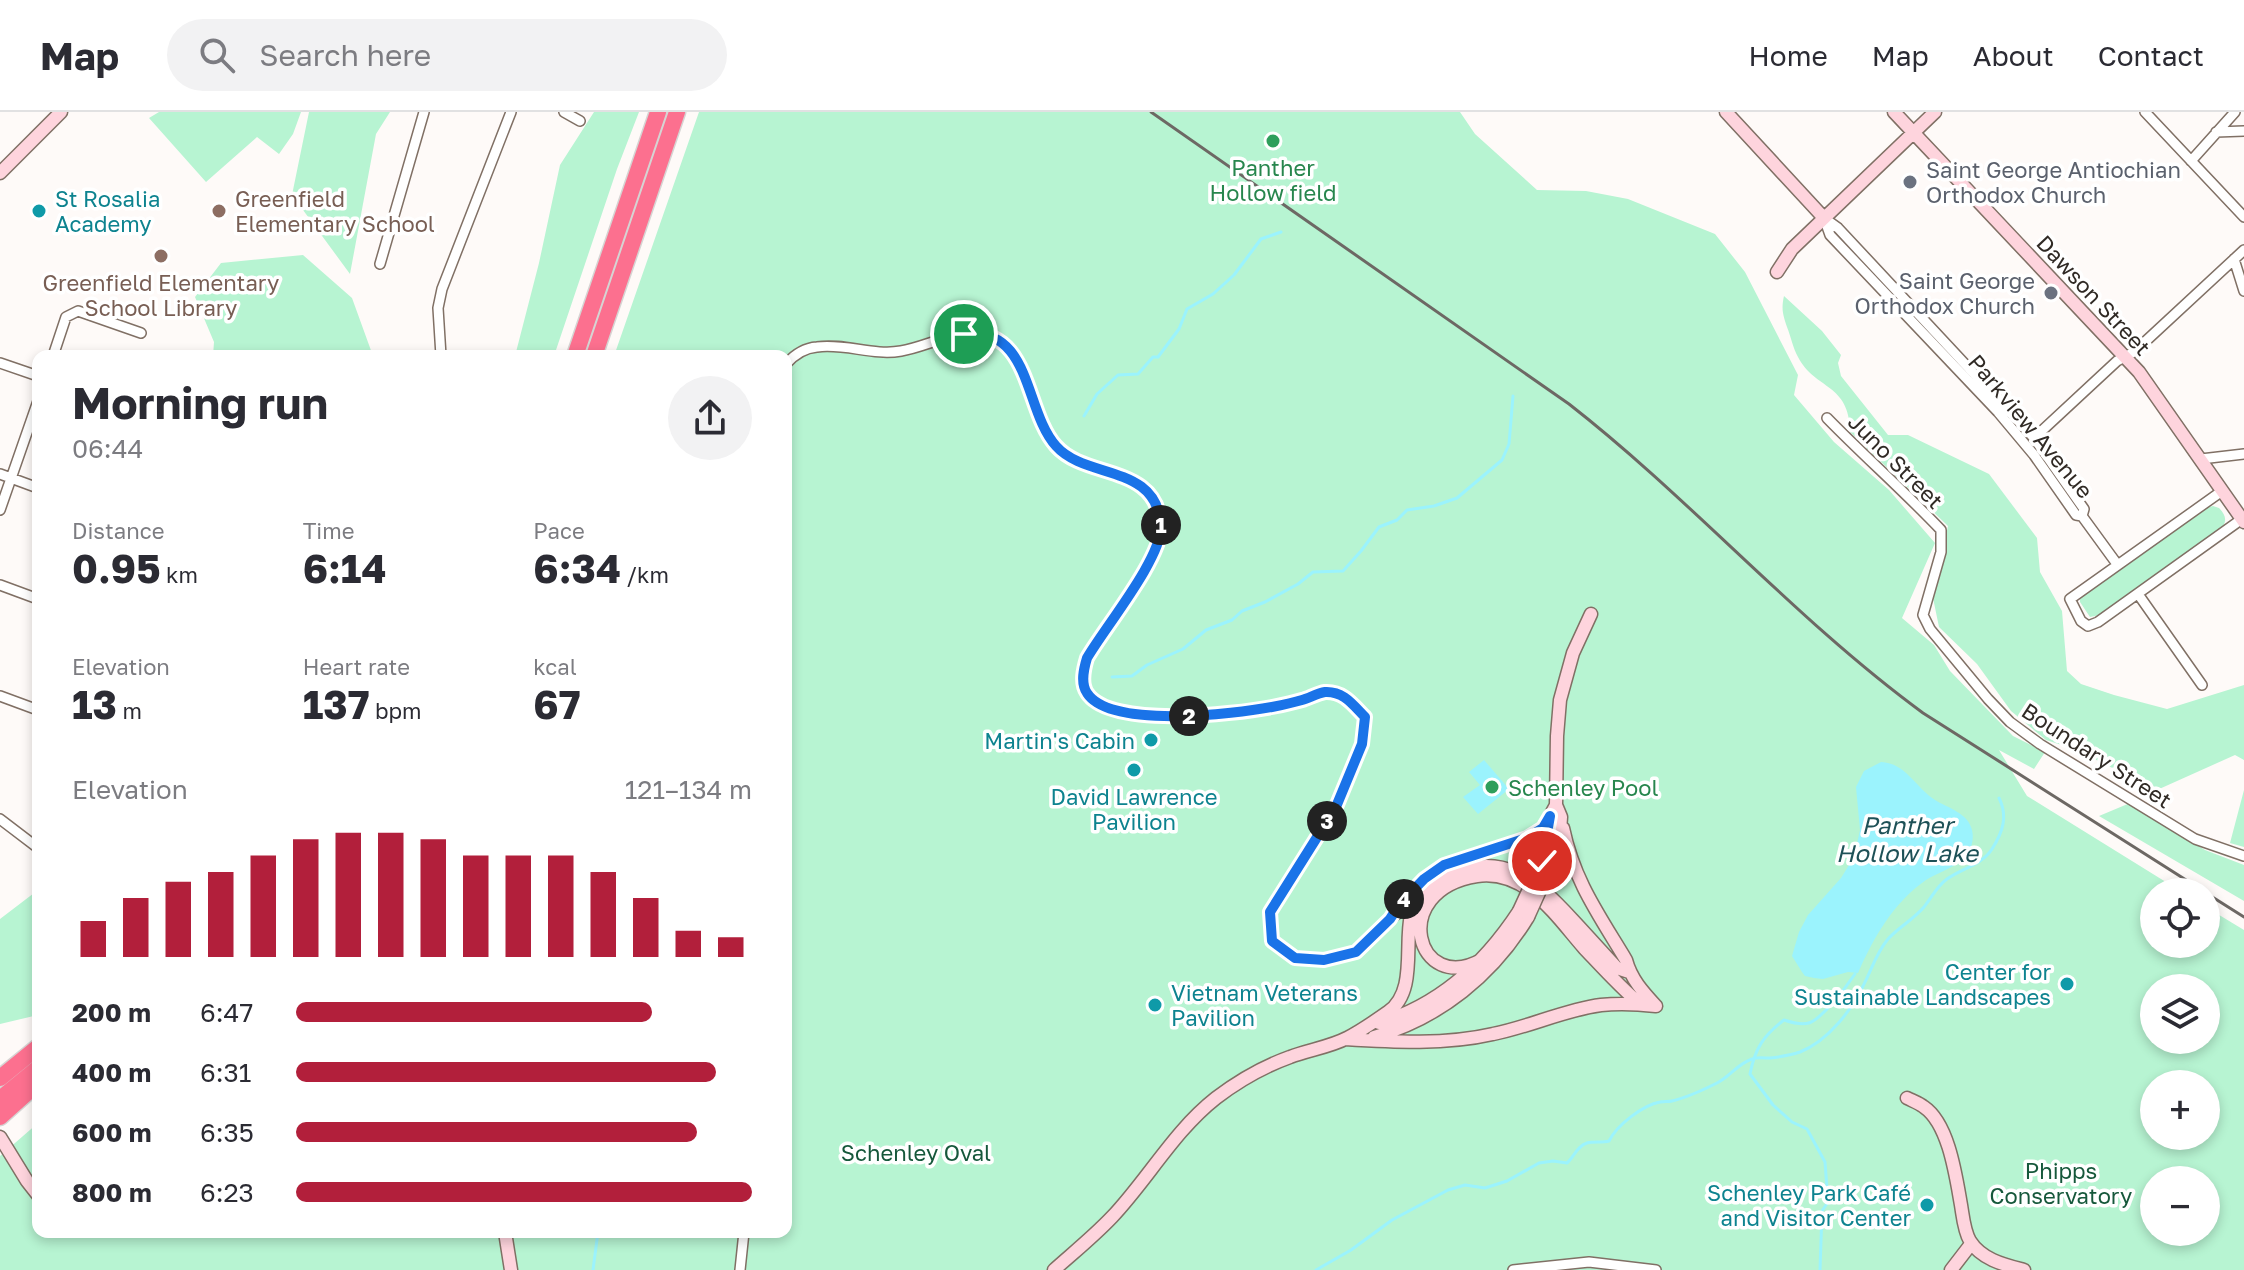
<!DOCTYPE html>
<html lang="en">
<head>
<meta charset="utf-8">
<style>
	:root { --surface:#fff; --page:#f2f2f3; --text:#2b2b33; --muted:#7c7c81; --line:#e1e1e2; --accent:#b21f3b }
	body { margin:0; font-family:"Golos Text",sans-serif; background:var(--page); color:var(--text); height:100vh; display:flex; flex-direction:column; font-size:30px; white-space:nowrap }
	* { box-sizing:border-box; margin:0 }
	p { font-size:26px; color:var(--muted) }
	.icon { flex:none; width:44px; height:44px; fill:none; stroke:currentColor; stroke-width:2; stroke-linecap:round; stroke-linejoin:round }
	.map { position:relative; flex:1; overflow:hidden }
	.sheet { position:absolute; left:32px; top:238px; width:760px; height:888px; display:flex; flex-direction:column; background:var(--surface); border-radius:16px; box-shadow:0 4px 12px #0003 }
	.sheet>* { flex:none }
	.tools { position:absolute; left:2140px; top:766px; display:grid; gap:16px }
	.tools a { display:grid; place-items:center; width:80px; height:80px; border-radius:50%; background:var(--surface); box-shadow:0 4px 12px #0003; font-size:40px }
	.pin { position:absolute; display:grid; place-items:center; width:68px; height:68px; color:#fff; margin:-34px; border:4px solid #fff; border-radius:50%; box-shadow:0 2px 8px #0007 }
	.km { position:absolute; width:40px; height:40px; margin:-20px; border-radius:50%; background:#222; color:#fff; font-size:22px; line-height:40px; text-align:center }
	.round { display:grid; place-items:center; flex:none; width:84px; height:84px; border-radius:42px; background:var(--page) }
	.overview { display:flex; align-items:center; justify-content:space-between; height:136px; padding:0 40px }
	h1 { font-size:44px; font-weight:700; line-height:60px }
	.metrics { display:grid; grid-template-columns:repeat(3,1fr); gap:12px; height:136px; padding:8px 40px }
	.metrics div { display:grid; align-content:center }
	.metrics b { font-size:40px; font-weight:700 }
	.metrics small { font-size:22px; font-weight:400 }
	.metrics p { font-size:22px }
	.chart { height:224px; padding:16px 40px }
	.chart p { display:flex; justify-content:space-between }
	.chart svg { width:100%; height:144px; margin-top:8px; stroke:var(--accent); stroke-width:6 }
	ul { padding:0 40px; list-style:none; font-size:26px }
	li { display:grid; grid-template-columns:128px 96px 1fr; align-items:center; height:60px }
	li i { height:20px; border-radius:10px; background:var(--accent) }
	header { display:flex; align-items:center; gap:48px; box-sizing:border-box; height:112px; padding:0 40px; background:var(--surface); border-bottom:2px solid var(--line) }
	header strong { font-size:38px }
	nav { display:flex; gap:44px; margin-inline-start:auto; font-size:28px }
	.search { width:560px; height:72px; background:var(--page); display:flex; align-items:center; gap:20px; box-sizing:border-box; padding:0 28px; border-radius:44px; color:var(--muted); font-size:30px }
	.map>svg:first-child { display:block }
	.green { fill:#b7f4d2; fill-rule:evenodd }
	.water { fill:#9bf3fd }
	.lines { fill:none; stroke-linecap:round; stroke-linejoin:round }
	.stream { stroke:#9bf3fd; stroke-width:3 }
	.street-casing { stroke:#807065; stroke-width:12 }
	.secondary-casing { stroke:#807065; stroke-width:15 }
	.highway-casing { stroke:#d6d4d3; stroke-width:19 }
	.street { stroke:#fff; stroke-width:9 }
	.secondary { stroke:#fed4dd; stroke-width:12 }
	.highway { stroke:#fc708f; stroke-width:16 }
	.rail { stroke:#6d6864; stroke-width:3 }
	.secondary-bridge-casing { stroke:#807065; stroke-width:15; stroke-linecap:butt }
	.secondary-bridge { stroke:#fed4dd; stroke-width:12 }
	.route-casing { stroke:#fff; stroke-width:16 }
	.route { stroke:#1a73e8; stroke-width:10 }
	.leisure-dot { fill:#2e9e5b; stroke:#fff; stroke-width:3 }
	.worship-dot { fill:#6b7280; stroke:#fff; stroke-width:3 }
	.culture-dot { fill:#0f9aa8; stroke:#fff; stroke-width:3 }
	.education-dot { fill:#8d6e63; stroke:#fff; stroke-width:3 }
	.labels { text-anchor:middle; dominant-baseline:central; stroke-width:7; stroke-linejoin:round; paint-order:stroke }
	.leisure-label { font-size:22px; fill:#27864d; stroke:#fff }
	.worship-label { font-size:22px; fill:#5b616d; stroke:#fff; text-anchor:start }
	.culture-label { font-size:22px; fill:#0d838f; stroke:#fff; text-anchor:end }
	.education-label { font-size:22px; fill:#785e54; stroke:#fff; text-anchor:start }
	.street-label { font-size:22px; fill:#302a25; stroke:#fff }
	.park-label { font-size:22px; fill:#16583b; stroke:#fff }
	.water-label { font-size:24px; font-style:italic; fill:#1e5157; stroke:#fff }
</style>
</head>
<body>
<header>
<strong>Map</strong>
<div class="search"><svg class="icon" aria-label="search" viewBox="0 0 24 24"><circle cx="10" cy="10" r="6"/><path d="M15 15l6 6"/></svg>Search here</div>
<nav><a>Home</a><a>Map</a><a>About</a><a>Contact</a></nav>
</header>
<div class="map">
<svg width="2244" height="1158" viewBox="0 0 2244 1158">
	<rect width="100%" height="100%" fill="#fefaf8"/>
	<path class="green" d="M159,0h142l-8,22 -14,20 -22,-17 -51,45 -57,-64z
		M309,0h81l-14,22 -26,140 -58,-79z
		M594,0h45l-22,57 -63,187h-39l24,-93 21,-98z
		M699,0h761l15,22 62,56 49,1 42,8 87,35 30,38 53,103 -4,20 40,47 55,48 46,53 -33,75 32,27 16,26 63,65 32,16 -11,17 -35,-19 28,46 155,96h-28v52h52v-37l38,23v340h-2244v-114l38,-33v109h748v-876h-172zM2154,876h52v52h-52zM2154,972h52v52h-52zM2154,1068h52v52h-52z
		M303,143l49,43 21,58h-160l1,-14 -19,-45 26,-34z
		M1784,184l38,35 19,24 -3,8 3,13 47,59h20l81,39 48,64 3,34 22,39 5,60 14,13 33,11 53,14 77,-24v75l-9,-5 -78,35 -83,-41 -28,-9 -35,-29 -34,-47 -38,-37 -6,-29 15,-72 -98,-94c0,-49 -35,-42 -52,-75 -5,-9 -7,-20 -11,-30 -4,-12 -6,-18 -3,-31z
		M2213,394l6,2c8,8 8,14 1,23l-120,84 -10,2 -10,-15v-4l4,-4 122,-86z
		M2244,678v57l-14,-4z
		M2130,691l75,47 39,15v36l-145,-85z
		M38,778v125l-38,9v-105z"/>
	<path class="water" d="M1484,648l25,29 -31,25 -15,-17 17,-12 -11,-13z
		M1881,650c25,1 35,26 54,38 13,8 33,13 37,30 2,8 0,17 -4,24 -9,12 -29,18 -42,26 -33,23 -52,57 -68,93l-10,-1 -25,7 -9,-1 -9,-2 -3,-4 -10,-16 7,-24 9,-17 33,-37 13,-21 6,-27 -4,-43 8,-16z"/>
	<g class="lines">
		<path class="stream" d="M1084,304l13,-22 21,-19 20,-1 15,-17h5l21,-28 8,-20 26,-15 21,-19 27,-36 20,-7
			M1112,565l20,-1 15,-11 36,-16 23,-19 26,-10 10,-9 23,-9 33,-18 15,-12 30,-1 18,-20 18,-24 18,-7 10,-10 27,-4 23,-8 45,-38 7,-16 4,-48
			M593,1158l5,-38
			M1316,1158l35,-20 41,-30 56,-30 17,-5 20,3 22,-7 32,-18 14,-2 14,2c7,-6 10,-17 20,-20 7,-2 15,0 22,-2 8,-16 34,-36 51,-39 4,-1 8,0 12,-1 13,-3 33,-12 45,-18 14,-7 20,-19 35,-24 5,-2 12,-1 18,-1 9,-1 21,-3 30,-6 28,-11 53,-43 65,-70 7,-14 12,-30 23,-43 11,-12 26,-20 36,-32 8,-10 13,-21 23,-28 15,-11 35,-14 45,-30 11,-17 16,-33 7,-51
			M1820,1158l2,-59 6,-9 -3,-40 -18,-33 -15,-7 -19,-17 -23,-31c5,-26 14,-39 34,-54 24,8 29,4 46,-14 9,-10 17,-20 25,-32"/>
		<g class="street-casing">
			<path id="street" d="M564,0l16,9
				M2145,0l99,105
				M2216,20l28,-1
				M2191,49l44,-49
				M1824,106l6,17 168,177 36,43 42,60 6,1 35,48
				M1824,106l14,10 196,210 50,71 -2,7
				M2234,147l10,32
				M380,152l44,-152
				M53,244l13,-39 12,-6 63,22
				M441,244l-3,-48 4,-19 69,-177
				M0,251l38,13
				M786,252c8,-9 18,-16 31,-17 28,-4 56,9 84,4 30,-5 65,-28 94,-12 41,21 34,78 62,108 31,34 101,17 104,80 1,31 -56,100 -74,131 -3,10 -7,25 0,35 23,36 148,21 185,14 10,-2 20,-4 30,-7 7,-2 16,-7 23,-8 19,-1 29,12 40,25l-3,27 -26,63 -66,105 2,29 23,17 29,2 32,-8 34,-33 27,-18
				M1827,306c37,38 77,73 114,112v22l-18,63 7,14 58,70 22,23 30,22 155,95 49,17
				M2034,326l83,-77 17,-9 110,-102
				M2201,347l43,-5
				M0,362l38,14
				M2222,379l-152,108 11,22 7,5 10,-4 144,-103
				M0,398l38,-109
				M0,473l38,14
				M2138,482l64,91
				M0,584l38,14
				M0,707l38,29
				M1394,800c13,-19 30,-36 50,-47l83,-27 16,-10 5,-9
				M740,1158l4,-38
				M1513,1158l76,-8 67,8"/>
		</g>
		<g class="secondary-casing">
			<path id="secondary" d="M1726,0l98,106
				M1894,0l245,260 105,150
				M0,61l61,-61
				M1777,160l15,-23 143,-137
				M1563,716c11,53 36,87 63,132 5,19 17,32 30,46
				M1542,749l8,-45 6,-11
				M1551,754l9,-35 1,-14 -5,-12 1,-69 3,-36 13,-47 18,-39
				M1483,847c-67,39 -96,-69 -6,-83 49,-7 79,40 107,72 18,19 36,39 56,56
				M1379,911c60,-18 106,-60 140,-112
				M1374,925c66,-19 119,-62 154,-120
				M1345,927c50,3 100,6 148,-5 36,-7 71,-24 108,-29 18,-2 37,-1 55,1
				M1907,986c6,3 12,5 17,9 25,17 32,70 37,98 2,12 3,26 9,36 12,19 35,24 54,29
				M0,1025l27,44 11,14
				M505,1120l6,38
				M1054,1158c19,-17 40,-34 58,-53 36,-38 62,-86 104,-119 21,-16 49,-32 74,-41 18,-7 40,-10 57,-19 14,-7 28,-17 41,-26 29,-20 16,-67 23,-97 4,-18 20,-31 36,-39 55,-27 89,4 125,43 15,16 30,33 45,49l12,4
				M1951,1158l20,-26"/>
		</g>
		<g class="highway-casing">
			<path id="highway" d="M575,244l83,-244
				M594,244l83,-244
				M0,966l38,-31
				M0,987l38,-31
				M0,1005l38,-34"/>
		</g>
		<use href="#street" class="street"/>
		<use href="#secondary" class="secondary"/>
		<use href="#highway" class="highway"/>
		<path class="rail" d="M1151,0l418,292c123,96 227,216 354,309l282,179
			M2206,781l38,24"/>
		<g class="secondary-bridge-casing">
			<path id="secondary-bridge" d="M1519,799l23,-50
				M1528,805l23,-51"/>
		</g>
		<use href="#secondary-bridge" class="secondary-bridge"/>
	</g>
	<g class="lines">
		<g class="route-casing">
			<path id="route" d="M964,222c68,-8 60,77 92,112 30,34 101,17 105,80 1,32 -56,101 -74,132 -3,10 -7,25 0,35 23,36 148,21 185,14 10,-2 20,-4 30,-7 7,-2 16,-7 23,-8 19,-1 28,13 40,25l-3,27 -26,63 -66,105 2,29 23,17 29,2 32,-8 34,-33 9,-14 25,-26 20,-14 83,-27 16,-10 7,-12 -8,45"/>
		</g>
		<use href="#route" class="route"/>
	</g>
	<g class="leisure-dot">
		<circle cx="1273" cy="29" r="8"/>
		<circle cx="1492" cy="675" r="8"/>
	</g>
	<g class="worship-dot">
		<circle cx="1910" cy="70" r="8"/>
		<circle cx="2051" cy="181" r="8"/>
	</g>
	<g class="culture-dot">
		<circle cx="39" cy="99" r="8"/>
		<circle cx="1151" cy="628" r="8"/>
		<circle cx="1134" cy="658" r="8"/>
		<circle cx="2067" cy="872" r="8"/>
		<circle cx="1155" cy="893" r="8"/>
		<circle cx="1927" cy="1093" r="8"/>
	</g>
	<g class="education-dot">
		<circle cx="219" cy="99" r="8"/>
		<circle cx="161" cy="144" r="8"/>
	</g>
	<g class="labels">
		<g class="leisure-label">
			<text x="1273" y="55">Panther<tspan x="1273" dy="25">Hollow field</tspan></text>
			<text x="1508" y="675" text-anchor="start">Schenley Pool</text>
		</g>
		<g class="worship-label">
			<text x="1926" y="57">Saint George Antiochian<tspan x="1926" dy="25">Orthodox Church</tspan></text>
			<text x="2035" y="168" text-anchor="end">Saint George<tspan x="2035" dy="25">Orthodox Church</tspan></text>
		</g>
		<g class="culture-label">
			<text x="55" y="86" text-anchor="start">St Rosalia<tspan x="55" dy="25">Academy</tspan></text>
			<text x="1135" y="628">Martin's Cabin</text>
			<text x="1134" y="684" text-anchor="middle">David Lawrence<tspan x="1134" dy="25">Pavilion</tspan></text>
			<text x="2051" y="859">Center for<tspan x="2051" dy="25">Sustainable Landscapes</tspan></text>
			<text x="1171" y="880" text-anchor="start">Vietnam Veterans<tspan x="1171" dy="25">Pavilion</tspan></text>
			<text x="1911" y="1080">Schenley Park Café<tspan x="1911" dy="25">and Visitor Center</tspan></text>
		</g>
		<g class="education-label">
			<text x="235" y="86">Greenfield<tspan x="235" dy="25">Elementary School</tspan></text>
			<text x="161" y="170" text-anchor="middle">Greenfield Elementary<tspan x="161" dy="25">School Library</tspan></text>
		</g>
		<g class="street-label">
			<text transform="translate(2094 183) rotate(47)">Dawson Street</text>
			<text transform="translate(2031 314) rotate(50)">Parkview Avenue</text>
			<text transform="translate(1896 349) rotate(45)">Juno Street</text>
			<text transform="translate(2097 643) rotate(33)">Boundary Street</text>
		</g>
		<g class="park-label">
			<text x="916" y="1040">Schenley Oval</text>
			<text x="2061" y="1058">Phipps<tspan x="2061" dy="25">Conservatory</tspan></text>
		</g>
		<g class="water-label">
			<text x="1907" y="712">Panther<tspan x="1907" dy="28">Hollow Lake</tspan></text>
		</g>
	</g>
</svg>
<div class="tools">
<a><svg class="icon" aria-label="locate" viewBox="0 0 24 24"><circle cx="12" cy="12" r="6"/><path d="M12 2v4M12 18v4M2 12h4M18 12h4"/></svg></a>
<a><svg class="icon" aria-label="layers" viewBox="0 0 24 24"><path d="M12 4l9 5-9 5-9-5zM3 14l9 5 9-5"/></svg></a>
<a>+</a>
<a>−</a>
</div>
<div class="pin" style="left:964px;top:222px;background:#1e9e55"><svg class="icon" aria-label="arrive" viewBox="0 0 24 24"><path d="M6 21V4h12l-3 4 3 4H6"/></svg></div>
<div class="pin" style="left:1542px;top:749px;background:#d93025"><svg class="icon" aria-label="check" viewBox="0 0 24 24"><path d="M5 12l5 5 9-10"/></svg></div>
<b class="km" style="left:1161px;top:413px">1</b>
<b class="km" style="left:1189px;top:604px">2</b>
<b class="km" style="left:1327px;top:709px">3</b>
<b class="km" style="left:1404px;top:787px">4</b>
<section class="sheet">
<div class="overview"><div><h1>Morning run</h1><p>06:44</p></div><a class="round"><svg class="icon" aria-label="share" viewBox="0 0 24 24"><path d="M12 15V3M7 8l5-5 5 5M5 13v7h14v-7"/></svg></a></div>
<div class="metrics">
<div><p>Distance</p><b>0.95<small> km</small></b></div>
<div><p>Time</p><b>6:14</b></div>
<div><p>Pace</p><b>6:34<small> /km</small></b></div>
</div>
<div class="metrics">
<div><p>Elevation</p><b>13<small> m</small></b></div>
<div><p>Heart rate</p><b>137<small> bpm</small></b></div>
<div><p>kcal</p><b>67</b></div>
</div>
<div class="chart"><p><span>Elevation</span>121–134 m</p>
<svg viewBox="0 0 160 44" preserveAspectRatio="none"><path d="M5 44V33M15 44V26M25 44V21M35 44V18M45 44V13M55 44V8M65 44V6M75 44V6M85 44V8M95 44V13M105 44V13M115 44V13M125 44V18M135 44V26M145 44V36M155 44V38"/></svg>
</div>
<ul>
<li><b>200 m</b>6:47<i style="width:78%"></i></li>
<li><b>400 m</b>6:31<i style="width:92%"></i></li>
<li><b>600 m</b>6:35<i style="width:88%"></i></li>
<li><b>800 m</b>6:23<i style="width:100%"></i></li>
</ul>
</section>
</div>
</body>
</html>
